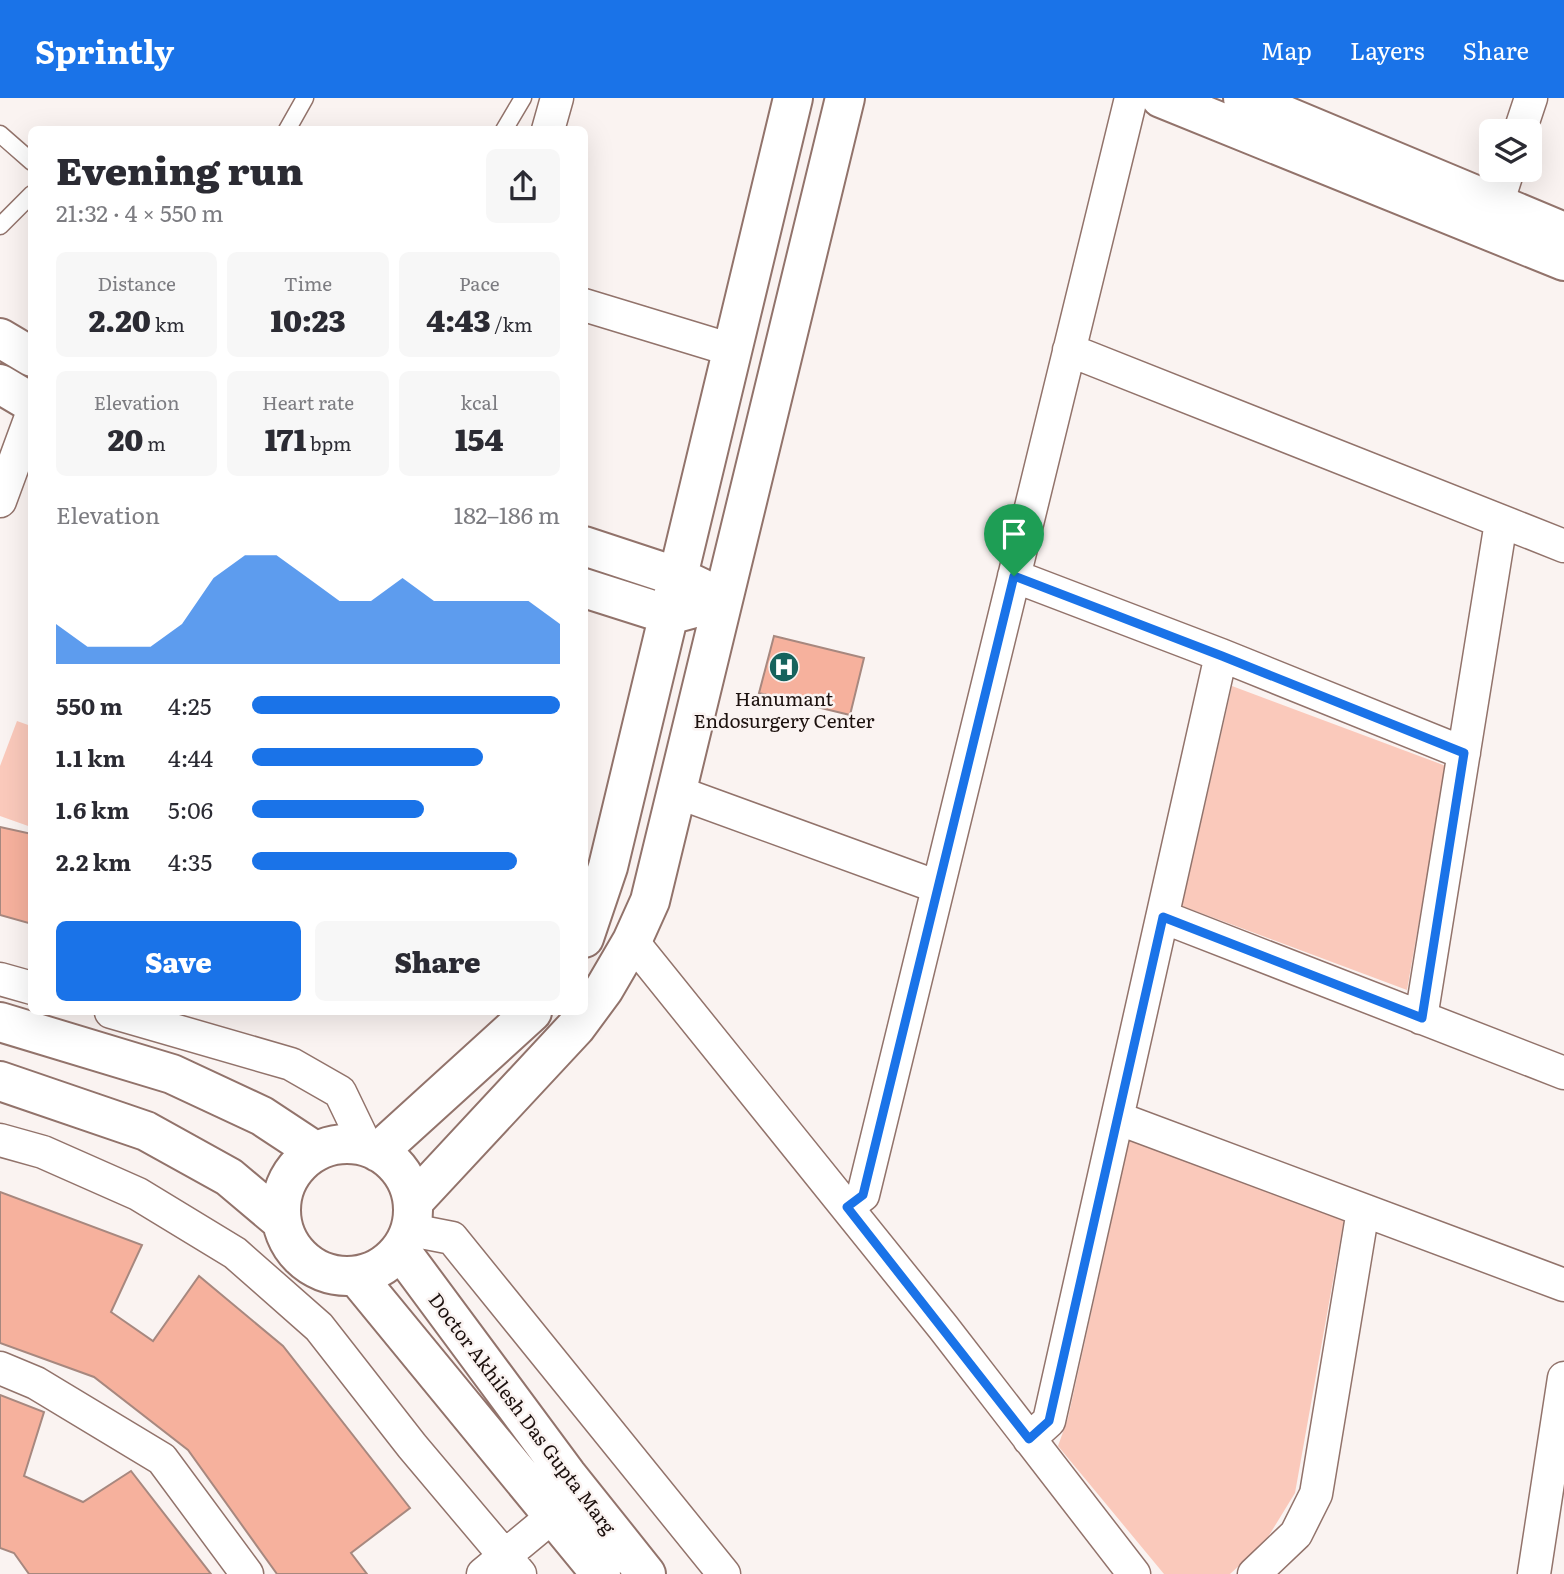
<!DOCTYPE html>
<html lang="en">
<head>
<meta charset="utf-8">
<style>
	:root { --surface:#fff; --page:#f7f7f7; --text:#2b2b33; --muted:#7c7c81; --accent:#1a73e8 }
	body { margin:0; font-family:Literata,serif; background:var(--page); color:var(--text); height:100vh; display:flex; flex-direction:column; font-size:26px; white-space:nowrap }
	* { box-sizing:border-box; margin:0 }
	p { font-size:23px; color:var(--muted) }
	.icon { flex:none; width:38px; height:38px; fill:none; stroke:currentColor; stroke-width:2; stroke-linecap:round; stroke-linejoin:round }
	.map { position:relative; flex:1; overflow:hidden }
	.details { position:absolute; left:28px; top:28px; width:560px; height:889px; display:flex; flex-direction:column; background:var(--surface); border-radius:10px; box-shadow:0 7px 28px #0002 }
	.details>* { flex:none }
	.tools { position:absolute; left:1479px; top:21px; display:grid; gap:14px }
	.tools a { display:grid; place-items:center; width:63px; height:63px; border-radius:10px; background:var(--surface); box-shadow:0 7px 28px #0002; font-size:35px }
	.pin { position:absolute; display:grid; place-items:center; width:60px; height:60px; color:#fff; margin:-72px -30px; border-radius:50% 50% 50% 0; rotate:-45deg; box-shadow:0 0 7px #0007 }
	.pin .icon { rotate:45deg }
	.round { display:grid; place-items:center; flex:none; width:74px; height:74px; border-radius:10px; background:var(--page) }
	.overview { display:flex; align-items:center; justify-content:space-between; height:119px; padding:0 28px }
	h1 { font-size:38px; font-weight:800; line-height:52px }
	.figures { display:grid; grid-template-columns:repeat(3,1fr); gap:10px; height:119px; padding:7px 28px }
	.figures div { display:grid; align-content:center; border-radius:10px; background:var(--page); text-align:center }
	.figures b { font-size:30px; font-weight:800 }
	.figures small { font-size:19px; font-weight:400 }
	.figures p { font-size:19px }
	.chart { height:196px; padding:14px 28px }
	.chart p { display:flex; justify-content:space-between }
	.chart svg { width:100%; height:126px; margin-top:7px; fill:var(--accent); opacity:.7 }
	.primary-button { display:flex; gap:14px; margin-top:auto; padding:14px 28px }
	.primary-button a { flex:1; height:80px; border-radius:10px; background:var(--accent); color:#fff; font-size:28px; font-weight:800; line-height:80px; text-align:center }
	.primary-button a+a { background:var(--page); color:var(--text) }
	ul { padding:0 28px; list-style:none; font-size:23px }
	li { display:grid; grid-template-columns:112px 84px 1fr; align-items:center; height:52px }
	li i { height:18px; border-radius:9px; background:var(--accent) }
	header { display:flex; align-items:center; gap:42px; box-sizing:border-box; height:98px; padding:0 35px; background:var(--accent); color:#fff }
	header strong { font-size:33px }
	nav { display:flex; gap:38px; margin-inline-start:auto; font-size:24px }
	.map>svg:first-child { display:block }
	.green { fill:#fac9bb }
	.building { fill:#f6b19d; stroke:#a7887f; stroke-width:2 }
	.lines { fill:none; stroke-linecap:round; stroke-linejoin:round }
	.lane-casing { stroke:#92736b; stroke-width:19 }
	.street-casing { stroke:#92736b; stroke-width:35 }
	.secondary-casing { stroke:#92736b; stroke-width:42 }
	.lane { stroke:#fff; stroke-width:16 }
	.street { stroke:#fff; stroke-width:32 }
	.secondary { stroke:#fff; stroke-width:38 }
	.route-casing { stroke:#fff; stroke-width:14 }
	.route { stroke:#1a73e8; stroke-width:9 }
	.labels { text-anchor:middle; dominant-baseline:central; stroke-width:5; stroke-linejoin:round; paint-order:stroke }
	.poi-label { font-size:19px; fill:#1c110e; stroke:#faf3f1 }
	.street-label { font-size:19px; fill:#1c110e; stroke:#faf3f1 }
</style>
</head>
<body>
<header>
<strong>Sprintly</strong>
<nav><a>Map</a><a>Layers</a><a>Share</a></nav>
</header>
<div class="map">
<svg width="1564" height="1476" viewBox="0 0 1564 1476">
	<rect width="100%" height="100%" fill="#faf3f1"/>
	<path class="green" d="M1232,588l214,80 -39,224 -225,-84z
		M17,623l14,5v101l-31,-11v-50z
		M1130,1039l214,82 -49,274 -30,49 -35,32h-66l-106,-128 10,-28z"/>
	<path class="building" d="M774,538l90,22 -14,57 -91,-22z
		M0,729l32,7v90l-32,-9z
		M0,1094l142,53 -31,67 42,29 46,-65 84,70 127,162 -59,45 16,21h-90l-89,-124 -94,-73 -94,-34z
		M0,1297l44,17 -20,64 59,26 48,-31 80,103h-182l-15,-21 -14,-5z"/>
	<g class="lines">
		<g class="lane-casing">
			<path id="lane" d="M287,32l18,-32
				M504,32l19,-32
				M0,36l32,28
				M0,128l32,-32"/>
		</g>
		<g class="street-casing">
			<path id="street" d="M548,32l9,-32
				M1520,33l11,-33
				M1497,106l11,-34
				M584,207l148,45
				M1069,252l495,196
				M0,403l32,-87
				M1014,478l207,79 243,98
				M677,694l261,95
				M1163,819l401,156
				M632,843l311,386 191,247
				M0,881l32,9
				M111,914l180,52 49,28 26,54
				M1421,920l80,-496
				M1117,1020l447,167
				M0,1042l43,12 95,42 97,59 84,74 93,119 108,128
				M847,1109l16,-12 268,-1097
				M411,1132l41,8 272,336
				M0,1270l36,15 126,76 85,115
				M1029,1341l20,-18 172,-766
				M483,1476l70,-58
				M1254,1476l42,-40 20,-40 47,-284
				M1534,1476l30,-196"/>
		</g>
		<g class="secondary-casing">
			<path id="secondary" d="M1161,0l403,163
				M1243,0l321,134
				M0,240l32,19
				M0,286l32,19
				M584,448l94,31 23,11
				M584,490l85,27 22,-6
				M584,840l24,-71 185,-769
				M0,924l172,52 90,42 53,35
				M0,983l146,50 83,46 51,43
				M281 1112a66 66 0 1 1 132 0a66 66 0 1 1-132 0Z
				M378,1054l154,-140
				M414,1103l162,-174 28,-38 28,-48 18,-40 195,-803
				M401,1153l166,224 79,99
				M357,1179l244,297"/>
		</g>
		<use href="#lane" class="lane"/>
		<use href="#street" class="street"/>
		<use href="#secondary" class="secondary"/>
	</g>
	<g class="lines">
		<g class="route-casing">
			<path id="route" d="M1014,478l208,80 242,97 -42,265 -259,-101 -114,504 -20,18 -182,-232 16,-12z"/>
		</g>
		<use href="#route" class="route"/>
	</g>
	<defs>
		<g id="hospital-disc" transform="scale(1.575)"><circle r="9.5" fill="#16635d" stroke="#faf3f1"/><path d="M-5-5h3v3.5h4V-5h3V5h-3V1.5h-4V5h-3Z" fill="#fff"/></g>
	</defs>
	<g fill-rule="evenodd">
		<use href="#hospital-disc" x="784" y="569"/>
	</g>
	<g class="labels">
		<g class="poi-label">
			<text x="784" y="600">Hanumant<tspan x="784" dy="22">Endosurgery Center</tspan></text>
		</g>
		<g class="street-label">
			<text transform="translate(523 1315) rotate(53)">Doctor Akhilesh Das Gupta Marg</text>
		</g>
	</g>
</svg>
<div class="tools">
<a><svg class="icon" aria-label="layers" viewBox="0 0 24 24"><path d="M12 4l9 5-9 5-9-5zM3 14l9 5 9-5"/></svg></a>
</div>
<div class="pin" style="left:1014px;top:478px;background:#1e9e55"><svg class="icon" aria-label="arrive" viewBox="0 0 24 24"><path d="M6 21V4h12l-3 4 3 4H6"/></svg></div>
<section class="details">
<div class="overview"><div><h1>Evening run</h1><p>21:32 · 4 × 550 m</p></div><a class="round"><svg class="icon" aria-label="share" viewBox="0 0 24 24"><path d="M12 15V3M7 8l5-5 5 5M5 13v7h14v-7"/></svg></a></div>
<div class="figures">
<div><p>Distance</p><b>2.20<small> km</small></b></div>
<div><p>Time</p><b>10:23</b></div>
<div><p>Pace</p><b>4:43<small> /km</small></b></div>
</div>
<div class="figures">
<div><p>Elevation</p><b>20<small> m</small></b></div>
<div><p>Heart rate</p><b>171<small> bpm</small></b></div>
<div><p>kcal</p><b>154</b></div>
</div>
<div class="chart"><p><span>Elevation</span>182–186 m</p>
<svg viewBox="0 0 160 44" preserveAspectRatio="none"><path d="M0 44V30L10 38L20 38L30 38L40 30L50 14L60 6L70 6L80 14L90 22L100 22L110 14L120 22L130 22L140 22L150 22L160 30V44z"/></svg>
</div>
<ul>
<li><b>550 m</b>4:25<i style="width:100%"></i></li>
<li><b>1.1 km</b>4:44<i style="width:75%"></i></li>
<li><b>1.6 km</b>5:06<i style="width:56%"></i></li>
<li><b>2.2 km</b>4:35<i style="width:86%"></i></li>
</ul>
<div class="primary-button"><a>Save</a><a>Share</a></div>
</section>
</div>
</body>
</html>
